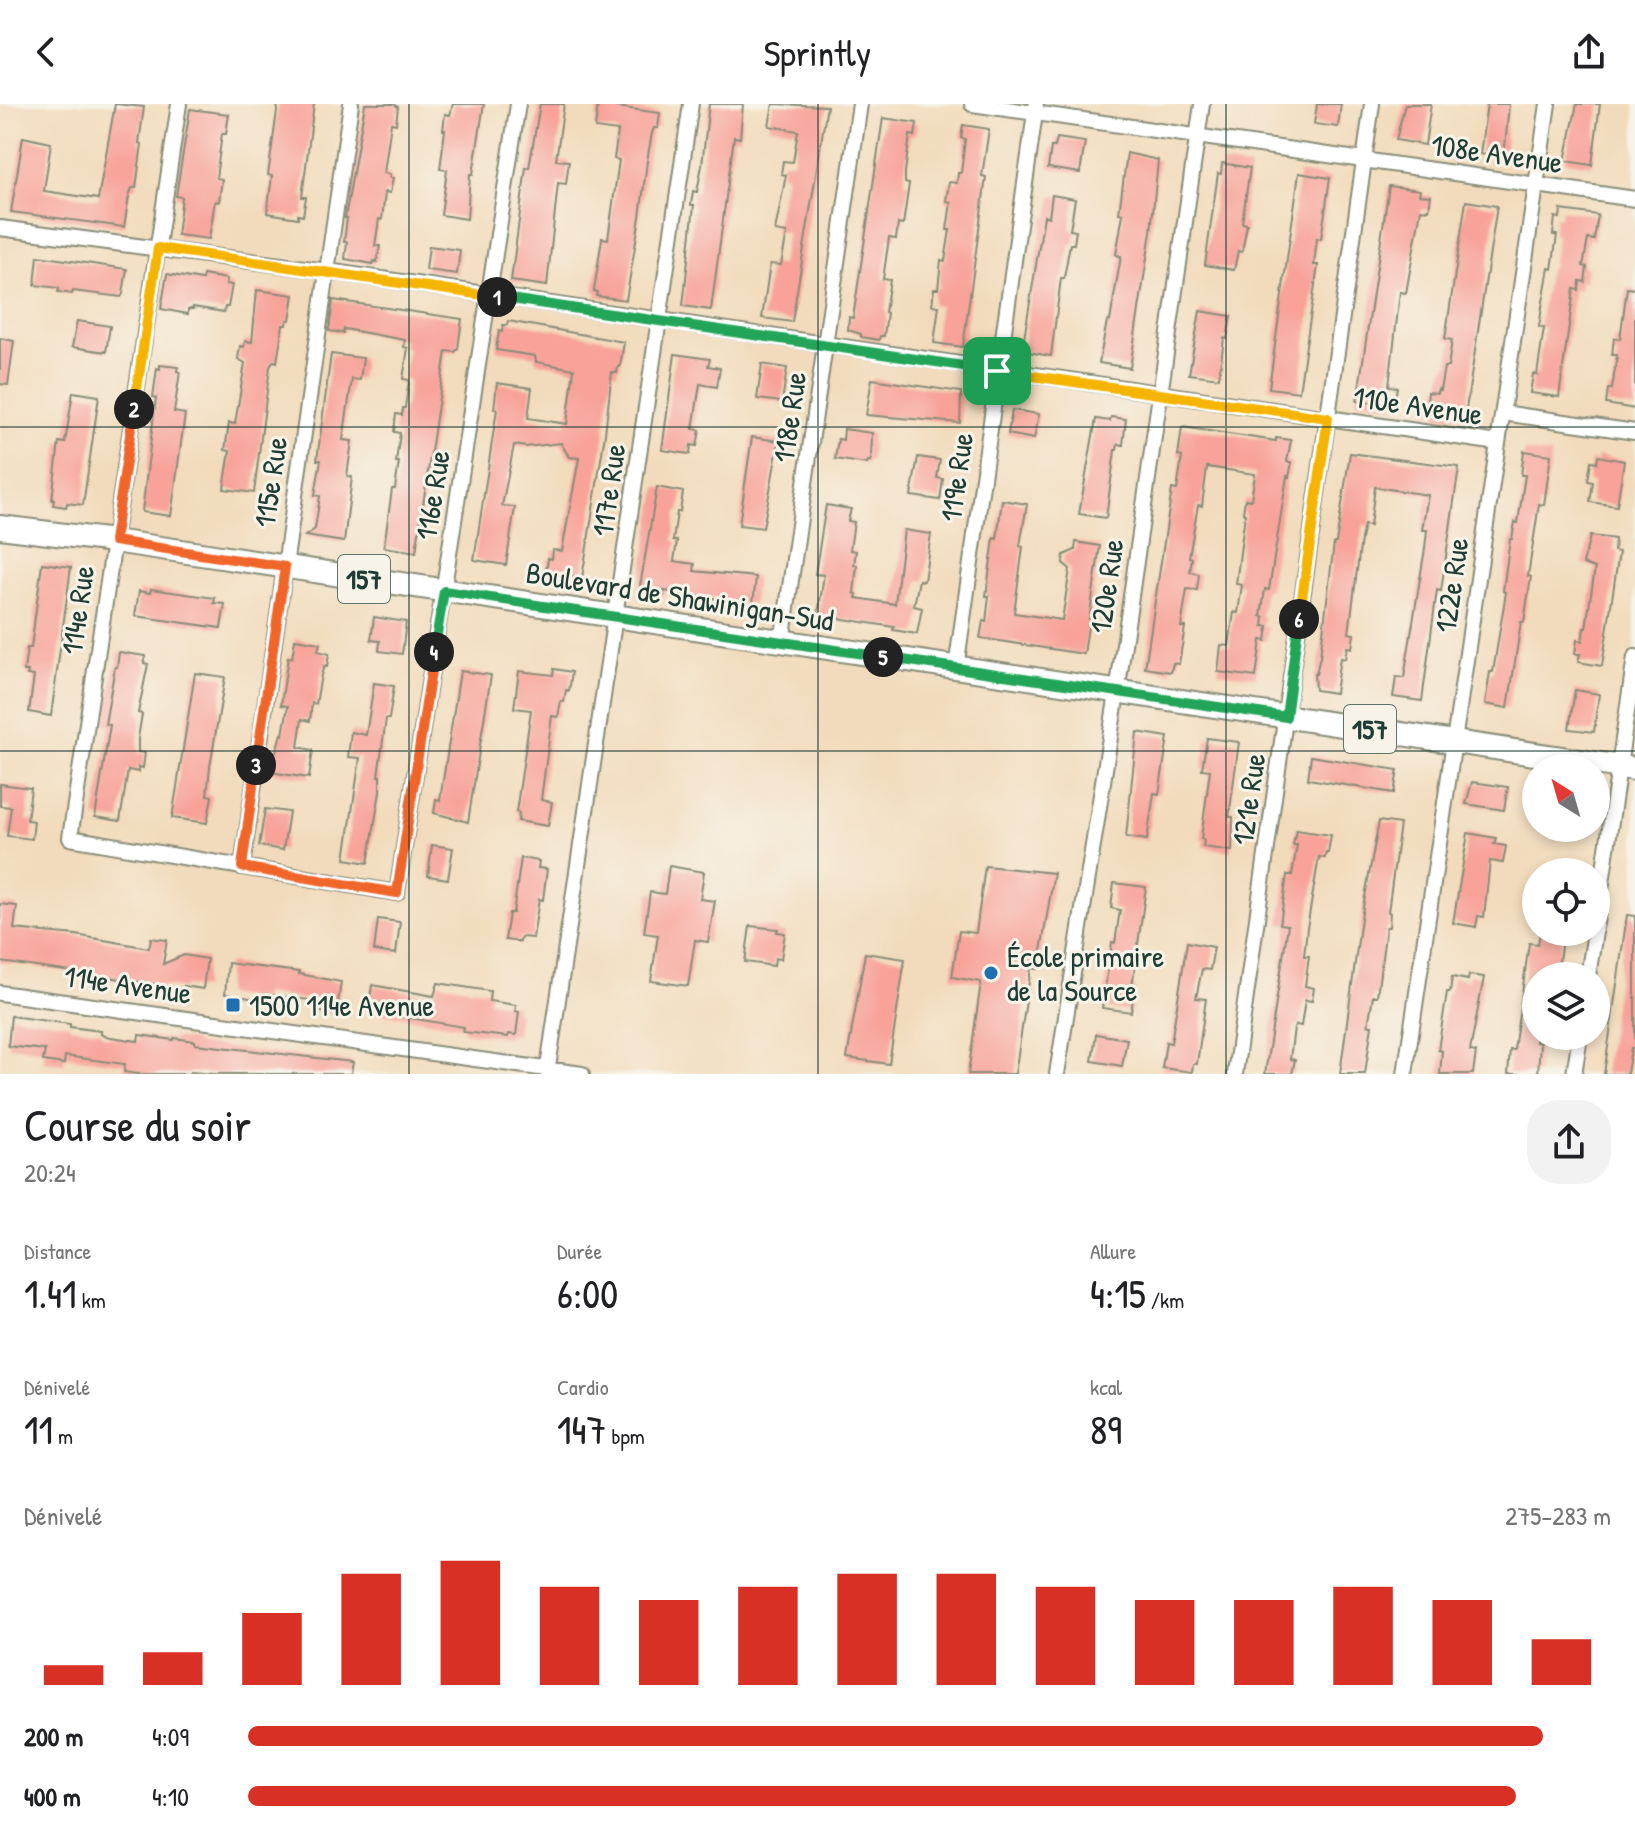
<!DOCTYPE html>
<html lang="fr">
<head>
<meta charset="utf-8">
<style>
	:root { --surface:#fff; --page:#f2f2f2; --text:#202124; --muted:#757577; --accent:#d93025 }
	body { margin:0; font-family:"Patrick Hand",sans-serif; background:var(--page); color:var(--text); height:100vh; display:flex; flex-direction:column; font-size:30px; white-space:nowrap }
	* { box-sizing:border-box; margin:0 }
	p { font-size:26px; color:var(--muted) }
	.icon { flex:none; width:44px; height:44px; fill:none; stroke:currentColor; stroke-width:2; stroke-linecap:round; stroke-linejoin:round }
	.map { position:relative; height:970px; overflow:hidden }
	.side { display:flex; flex-direction:column; background:var(--surface); flex:1 }
	.side>* { flex:none }
	.needle { width:52px; rotate:323deg }
	.tools { position:absolute; left:1522px; top:650px; display:grid; gap:16px }
	.tools a { display:grid; place-items:center; width:88px; height:88px; border-radius:50%; background:var(--surface); box-shadow:0 4px 12px #0003; font-size:40px }
	.pin { position:absolute; display:grid; place-items:center; width:68px; height:68px; color:#fff; margin:-34px; border-radius:16px; box-shadow:0 4px 12px #0006 }
	.km { position:absolute; width:40px; height:40px; margin:-20px; border-radius:50%; background:#222; color:#fff; font-size:22px; line-height:40px; text-align:center }
	.round { display:grid; place-items:center; flex:none; width:84px; height:84px; border-radius:32px; background:var(--page) }
	.overview { display:flex; align-items:center; justify-content:space-between; height:136px; padding:0 24px }
	h1 { font-size:44px; font-weight:600; line-height:60px }
	.stats { display:grid; grid-template-columns:repeat(3,1fr); gap:12px; height:136px; padding:8px 24px }
	.stats div { display:grid; align-content:center }
	.stats b { font-size:40px; font-weight:600 }
	.stats small { font-size:22px; font-weight:400 }
	.stats p { font-size:22px }
	.chart { height:224px; padding:16px 24px }
	.chart p { display:flex; justify-content:space-between }
	.chart svg { width:100%; height:144px; margin-top:8px; stroke:var(--accent); stroke-width:6 }
	ul { padding:0 24px; list-style:none; font-size:26px }
	li { display:grid; grid-template-columns:128px 96px 1fr; align-items:center; height:60px }
	li i { height:20px; border-radius:10px; background:var(--accent) }
	header { display:flex; justify-content:space-between; align-items:center; height:104px; padding:0 24px; background:var(--surface); font-size:36px; font-weight:600 }
	.map>svg:first-child { display:block }
	.building { fill:#f8a299 }
	.lines { fill:none; stroke-linecap:round; stroke-linejoin:round }
	.street-casing { stroke:#888c78; stroke-width:18 }
	.primary-casing { stroke:#888c78; stroke-width:26 }
	.street { stroke:#fff; stroke-width:14 }
	.primary { stroke:#fff; stroke-width:22 }
	.split-1-casing { stroke:#fff; stroke-width:16 }
	.split-2-casing { stroke:#fff; stroke-width:16 }
	.split-3-casing { stroke:#fff; stroke-width:16 }
	.split-4-casing { stroke:#fff; stroke-width:16 }
	.split-5-casing { stroke:#fff; stroke-width:16 }
	.split-6-casing { stroke:#fff; stroke-width:16 }
	.split-7-casing { stroke:#fff; stroke-width:16 }
	.split-1 { stroke:#22a559; stroke-width:10 }
	.split-2 { stroke:#f5b400; stroke-width:10 }
	.split-3 { stroke:#f0652b; stroke-width:10 }
	.split-4 { stroke:#f0652b; stroke-width:10 }
	.split-5 { stroke:#22a559; stroke-width:10 }
	.split-6 { stroke:#22a559; stroke-width:10 }
	.split-7 { stroke:#f5b400; stroke-width:10 }
	.grid { fill:none; stroke:#1f3d34; stroke-width:2; stroke-opacity:0.55 }
	.poi-dot { fill:#1f6fb2; stroke:#f7f3e8; stroke-width:3 }
	.labels { text-anchor:middle; dominant-baseline:central; stroke-width:6; stroke-linejoin:round; paint-order:stroke }
	.shield { fill:#f7f3e8; stroke:#60746a; stroke-width:2 }
	.shield-label { font-size:28px; font-weight:bold; fill:#1f3d34 }
	.street-label { font-size:30px; fill:#1f3d34; stroke:#f7f3e8 }
	.poi-label { font-size:30px; fill:#1f3d34; stroke:#f7f3e8; text-anchor:start }
</style>
</head>
<body>
<header><svg class="icon" aria-label="back" viewBox="0 0 24 24"><path d="M15 5l-7 7 7 7"/></svg>Sprintly<svg class="icon" aria-label="share" viewBox="0 0 24 24"><path d="M12 15V3M7 8l5-5 5 5M5 13v7h14v-7"/></svg></header>
<div class="map">
<svg width="1635" height="970" viewBox="0 0 1635 970">
	<rect width="100%" height="100%" fill="#f7f3e8"/>
	<filter id="ink" filterUnits="userSpaceOnUse"><feTurbulence type="fractalNoise" baseFrequency=".0125" numOctaves="2"/><feDisplacementMap in="SourceGraphic" scale="16" xChannelSelector="R" yChannelSelector="G"/><feConvolveMatrix kernelMatrix="1 2 1 2 8 2 1 2 1" color-interpolation-filters="sRGB"/></filter>
	<filter id="wash" filterUnits="userSpaceOnUse"><feTurbulence type="fractalNoise" baseFrequency=".006" numOctaves="4" result="noise"/><feDisplacementMap in="SourceGraphic" scale="32" xChannelSelector="R" yChannelSelector="G"/><feGaussianBlur stdDeviation="1.8" result="paint"/><feColorMatrix in="noise" values="0 0 0 0 0 0 0 0 0 0 0 0 0 0 0 0 0 1.4 0 .05"/><feComposite in="paint" operator="in"/></filter>
	<g filter="url(#wash)">
		<rect width="100%" height="100%" fill="#f2dbbc"/>
		<g id="blocks">
			<path class="building" d="M115,0l29,3 -5,36 3,1 -6,44h-4l-3,8 -5,31 -113,-15 12,-75 28,6 -7,48 54,8z
				M278,0h36l-12,93h4l-3,19 -5,-1v3l-31,-5 5,-37 -4,-1z
				M365,0h29l4,3 -2,17 -5,-1 -7,50 6,1v4h3l-3,15 -5,-1 -3,28 -3,-1 -4,27h5l-3,16 -3,-1 -1,3 -28,-5 2,-17h-3l3,-24h-2z
				M453,0h31l-11,70h-3l-3,45 -26,-4 6,-45 -7,-1 5,-39h-2l2,-16 5,1z
				M540,0h24l-8,56 13,1 -3,23 -8,-1 -11,103 -36,-5 15,-114 3,1z
				M598,0h19l-1,3 44,6 -2,15h-4l-2,5 -5,28 -7,56 -14,83 -30,-4 1,-4 -3,-1 8,-53 6,1 11,-79 -5,-1 4,-28 -23,-3z
				M709,0h34l-3,34 -6,-1 -23,173 -28,-4 11,-101h-3l2,-14 4,1 5,-27z
				M773,0l54,2 -35,216 -30,-4 8,-54 11,1 6,-32 -12,-2 11,-56 -5,-1 2,-13 10,1 5,-31 -29,-5z
				M1317,0h24l-3,23 -24,-3z
				M1405,0h26l-6,41 -29,-5z
				M1487,0h22l-5,54 -24,-4z
				M1577,0h23l-8,61 -27,-4z
				M190,5l39,5 -3,20h-4l-6,44 6,1 -3,23 -4,-1 -6,38 -32,-4 5,-38 -6,-1z
				M883,14l34,5 -2,13 -5,-1 -5,37v11l4,1 -6,41 -5,-1 -2,15 -7,-1 -6,41 7,1 -5,32 2,1 -3,23h-4l-1,4 -18,-3v-3l-13,-4 1,-13 4,1z
				M963,21l26,4 -7,47 4,1 -23,170 -29,-4 5,-37 -7,-1 2,-16h4l3,-29 4,1 5,-31h-3l4,-28 -5,-1 3,-19 8,1 1,-10h3l4,-34 -4,-1z
				M1057,34l28,4 -5,31 -32,-5 3,-21h4z
				M1127,49l31,7 -7,72 -21,136 -31,-5 8,-42h3l11,-65 -5,-1 7,-41 -4,-1z
				M1222,59l28,5 -8,55 5,1 -5,28 -4,-1 -4,19 -29,-5 13,-92 3,1z
				M1299,69l31,5 -9,61 -4,-1 -3,27h4l-19,127 -30,-4z
				M1389,82l31,4 -1,5 12,1 -2,14 -8,-1 -15,84 -6,-1 -11,94 8,1 -3,18 -37,-4z
				M1052,91l23,4 -5,31 6,1 -2,13h-4l-6,34h-3l-10,78 -29,-5 22,-135 5,1z
				M1466,97l31,5 -32,210 -14,-2 -1,5 -14,-2 1,-5 -11,-1 2,-19 9,1 1,-4 2,1 4,-23h4l4,-27 -7,-1z
				M1561,106l37,5 -4,25 -6,-1 -5,27 4,1 -2,15 -5,-1 -1,9 -5,-1 -15,108 -29,-4 3,-19 4,1 7,-47 -5,-1 3,-20 7,-39 3,1 5,-34h-4l2,-18 5,1z
				M429,142l31,4 -3,24 -31,-4z
				M38,152l89,13 -4,25 -2,3 -48,-6 -1,3 -14,-2 1,-4 -24,-3z
				M167,170l35,6 1,-5 24,4 -1,5 6,1 -4,22h-3l-1,5 -31,-5v2h-5v5l-27,-5z
				M1627,184l8,1v120l-29,-5 2,-15h4l5,-34h-5l2,-17 6,1z
				M257,186l37,5 -4,25h-3l-1,5h-3l-6,37 -4,-1 -3,6 -16,126 -30,-4 6,-38 -5,-1 4,-27 6,1 10,-61 -7,-4 2,-13 4,1 1,-6 7,1z
				M333,196l129,19 -4,30 -3,3 -9,-1 -30,201 -32,-5 8,-58h3l4,-27h-3l4,-29 -6,-1 2,-18 6,1 1,-7h2l4,-28 -6,-1 5,-31 -4,-1 1,-7 -61,-11 -1,4 -14,-2z
				M1200,207l31,5 -4,23 -3,-1 -5,40 -30,-4z
				M77,217l33,5 -4,26 -34,-5z
				M508,217l116,21 -4,25h-2l-1,6 -5,-1 -7,62 -23,144 -36,-6 2,-14 4,1 1,-9 9,1 17,-93 -10,-1 -8,-14 -35,4 -12,-2 -12,61 13,1 -9,58 -32,-5 23,-151h-3l3,-26 35,5 -4,30 39,6 7,-55 -38,-7 -1,-6 -39,-6 3,-19 3,1 1,-7h4z
				M0,234l14,3 -6,44 -8,-1z
				M331,250l32,4 -3,22 -8,-1 -9,61 9,1 -5,35 5,1 -8,65 -39,-6 10,-7 5,-33 -5,-1 6,-35h-4z
				M675,250l35,5 -2,7 12,2 -3,19 -17,-3 -7,45 7,1 -3,16 -6,-1 -1,9 -28,-4z
				M762,260l25,4 -5,34 -25,-3z
				M160,261l18,2 -1,4 3,1 -6,40 11,2 -14,102 -29,-4 14,-114 -3,-1 4,-29 3,1z
				M872,275l89,13 -1,31 -94,-8z
				M73,288l26,4 -16,109 -16,-2 -1,4 -13,-2 1,-5h-2l7,-58 6,1z
				M1012,306l27,4 -5,25 -26,-5z
				M1111,313l15,2 -3,26 -5,-1 -1,6h-2l-9,68 -27,-4 17,-95 14,2z
				M1182,323l94,14v-3l15,2 -4,22h5l-3,15 -2,-1 -18,114 -4,-1 -4,27 3,1 -1,9 5,1 -2,14 -5,-1 -5,37 -38,-5 3,-27 8,1 5,-34 4,1 4,-28 -6,-1 9,-70 -2,-1 2,-14 6,1 4,-26 -48,-7 -5,39 -4,-1 -9,52 3,1 -2,14 9,2 -2,16 -10,-1 -6,38h4l-6,37 -6,-1 -2,9 -26,-4 27,-179 5,1 5,-33 -4,-1z
				M844,325l28,4 -1,28h-3l-1,3 -32,-5 3,-20 5,1z
				M752,333l27,4 -16,87 -24,-3z
				M1524,347l27,4 -7,50 -5,-1 -11,72 3,1 -7,45h-3l-13,86 -23,-4 5,-32h3l13,-80 -3,-1 7,-52h2l3,-17 3,1 7,-48h-4z
				M1350,349l109,14 -18,124 -4,-1 -15,111 -29,-4 3,-20 8,1 21,-130 2,-18h-5l6,-35 -53,-8 -5,39 -6,-1 -3,14 -12,94 5,1 -2,14 -5,-1 -2,12 -5,-1 -5,35 -20,-3 -1,-16h2l4,-17 14,-114h2z
				M1598,352l26,5 -7,45 -27,-4 3,-20 -5,-1 3,-20 6,1z
				M918,353l22,3 -3,18 6,1 -3,21 -29,-4z
				M657,383l26,5 -3,20h-3l-4,29h4l-3,20 21,3 -1,7 62,6 -3,27 -89,-13v4l-25,-3z
				M1002,396l25,4 -7,42 3,1 -9,66 48,7 8,-51 -7,-6 1,-8 11,-5 1,-8 24,4 -16,108 -104,-16 3,-17 3,1 3,-26h-3l8,-58 3,1z
				M826,401l25,4 -3,12 6,1 -4,28 6,1 -2,14h3l-3,28 3,1 -1,4 39,6 9,-74 27,4 -7,47 -5,-1 -5,26 8,2 -5,26 -24,-4 1,-3 -76,-12 6,-40 -9,-1z
				M1590,432l25,3 -1,12 5,1 -17,114 -24,-4 2,-8h-5l2,-14 5,1 2,-13h2l9,-60 -12,-4z
				M42,459l29,4 -20,149 -22,-4 5,-36 -7,-1 1,-4h-4l3,-23h4z
				M151,485l64,9 -1,5 11,1 -4,24 -86,-12 4,-25 11,2z
				M374,513l32,5 -4,32 -23,-3 1,-10 -9,-1z
				M295,535l25,4 -2,8 11,3 -2,13 -3,-1 -3,9 -5,29 -4,-1 -2,18 -8,-2 -4,28 15,3 -4,28 -39,-6 11,-38 2,1 5,-29 -7,-1 7,-48 4,1z
				M119,548l26,4 -1,7 4,1 -10,49 4,1 -4,24v14l7,1 -2,15 -5,-1v5l-10,-2 -8,51 -25,-4 15,-92 -5,-1 10,-57h2z
				M554,565l18,3 -3,19 -3,-1 -2,12 -3,-1 -3,16 -6,-1 -11,84 11,2 -4,24 -30,-5 1,-8 -3,-1 15,-102 -17,-2 5,-37 34,4z
				M460,567l31,4 -23,147 -34,-9 2,-14 4,1z
				M195,569l30,4 -15,90 -3,28 5,1 -5,27 -35,-5z
				M374,579l20,3 -5,33h-3l-8,57h2v16l-12,71 -23,-4 15,-101 -12,-1 3,-25 15,3z
				M1575,586l24,4 -5,38 -25,-3z
				M1137,628l31,5 -9,57 -5,-1 -7,47 -21,-3z
				M1207,634l32,4 -10,75h4l-1,34 -29,-4 1,-7 -3,-1 9,-69 -8,-1z
				M1311,652l87,14 -4,23 -86,-14z
				M1472,678l36,5 -4,23 -38,-6z
				M0,680l31,4 -4,32 7,1 -2,18 -25,-3 4,-29 -11,-1z
				M265,705l24,3 -6,38 -24,-4z
				M1379,717l21,3 -12,88 2,1 -1,14h-3l-9,69h-4l-5,29h4l-7,49h-25l21,-156z
				M1296,726l35,5 -3,18h-2l-1,5 -6,-1 -12,71 -3,28h5l-4,30 9,2 -2,13 -7,-1 -4,26 -4,-1 -3,3 -4,31 5,1 -3,14h-27l23,-149 -8,-1 7,-49h5l5,-30h-4z
				M1468,729l28,5 -2,6 12,2 -3,17 -13,-2 -6,56 -6,-1 -2,11 -23,-4z
				M432,741l21,3 -5,31 -20,-3z
				M521,754l18,3 -1,7 9,1 -4,31 -4,-1 -6,39 -12,-1 -1,5 -15,-2 4,-27h4z
				M669,762l35,6 -4,27 15,2 -7,41 -13,-2 -7,46 -37,-5 7,-46 -14,-2 6,-41 15,2z
				M985,762l69,7 -16,96 -7,-1 -16,106h-47l13,-92 -29,-5 7,-46 17,2z
				M1114,779l32,4 -14,100h3l-4,25 -29,-4 10,-66 3,1 5,-33 -9,-2z
				M0,800l17,2 -3,23 62,6 73,13 2,-10 16,2 -4,24 21,-9 23,4 -4,30 -19,-3v3l-76,-12 -1,5 -13,-2v-5l-94,-13z
				M1627,811l8,1v133l-4,-1 -4,26h-23z
				M378,815l22,3 -4,32 -22,-3z
				M750,822l28,3 -1,3 8,1 -4,26 -6,-1 -1,8 -29,-4z
				M1540,828h23l-6,44h-21v66l4,1 -2,31h-30l2,-24h4l15,-107 9,1z
				M1187,838l27,5 -4,23 -8,-1 -6,29 10,1 -9,65h-4l-1,8 -30,-4 4,-26 5,1z
				M865,849l40,6 -16,105 -42,-6z
				M228,859l71,9v2l42,8 -4,28 -3,4 -14,-2 1,-4 -4,-1 1,-6 -54,-7 -1,6 -38,-6z
				M1469,871l15,2 -14,74 6,1 -3,22h-33l2,-23 -4,-1 9,-58h3l2,-15 16,3z
				M438,879l52,8 -1,10 27,4 -1,6 4,1 -3,23 -7,-1 -1,3 -45,-5 1,-5 -96,-16 4,-26 62,11z
				M11,912l59,8v3l31,4v3l3,2 34,5 1,-6 35,5v-2l21,3v3l158,18 -2,12h-137l-23,-2 -3,2h-51l-13,-2 1,-8 -60,-8 -1,8 -21,-3 2,-11 -37,-4z
				M1096,930l31,5 -5,27 -30,-5z"/>
		</g>
	</g>
	<g filter="url(#ink)">
		<use href="#blocks" fill-opacity="0" stroke="#888c78" stroke-width="2"/>
		<g class="lines">
			<g class="street-casing">
				<path id="street" d="M179,0l-109,734 327,55 121,-789
					M972,0l663,95
					M0,124l327,43 1171,172
					M1503,309l132,19
					M782,538l78,-538
					M956,564l80,-562
					M242,763l109,-763
					M1596,820l39,-267
					M1588,872l7,-44
					M0,889l582,81
					M547,970l144,-970
					M1057,970l60,-381 85,-589
					M1235,970l137,-970
					M1405,970l143,-970
					M1574,970l6,-38"/>
			</g>
			<g class="primary-casing">
				<path id="primary" d="M0,423l114,14 1521,228"/>
			</g>
			<use href="#street" class="street"/>
			<use href="#primary" class="primary"/>
		</g>
	</g>
	<g class="lines" filter="url(#ink)">
		<g class="split-1-casing">
			<path id="split-1" d="M497,193l500,74"/>
		</g>
		<g class="split-2-casing">
			<path id="split-2" d="M134,305l24,-161 339,49"/>
		</g>
		<g class="split-3-casing">
			<path id="split-3" d="M134,305l-20,132 171,26 -29,198"/>
		</g>
		<g class="split-4-casing">
			<path id="split-4" d="M256,661l-14,102 155,26 37,-241"/>
		</g>
		<g class="split-5-casing">
			<path id="split-5" d="M434,548l10,-61 439,66"/>
		</g>
		<g class="split-6-casing">
			<path id="split-6" d="M883,553l403,60 13,-98"/>
		</g>
		<g class="split-7-casing">
			<path id="split-7" d="M997,267l331,47 -29,201"/>
		</g>
		<use href="#split-1" class="split-1"/>
		<use href="#split-2" class="split-2"/>
		<use href="#split-3" class="split-3"/>
		<use href="#split-4" class="split-4"/>
		<use href="#split-5" class="split-5"/>
		<use href="#split-6" class="split-6"/>
		<use href="#split-7" class="split-7"/>
	</g>
	<path class="grid" d="M409,0v970M818,0v970M1226,0v970M0,323h1635M0,647h1635"/>
	<g class="poi-dot">
		<circle cx="991" cy="869" r="8"/>
		<rect x="225" y="893" width="16" height="16" rx="4"/>
	</g>
	<g class="labels">
		<g class="shield">
			<rect x="338" y="451" width="52" height="48" rx="6"/>
			<rect x="1344" y="601" width="52" height="48" rx="6"/>
		</g>
		<g class="shield-label">
			<text x="364" y="475">157</text>
			<text x="1370" y="625">157</text>
		</g>
		<g class="street-label">
			<text transform="translate(1497 49) rotate(8)">108e Avenue</text>
			<text transform="translate(1418 301) rotate(8)">110e Avenue</text>
			<text transform="translate(789 313) rotate(-82)">118e Rue</text>
			<text transform="translate(956 373) rotate(-82)">119e Rue</text>
			<text transform="translate(270 378) rotate(-82)">115e Rue</text>
			<text transform="translate(608 386) rotate(-82)">117e Rue</text>
			<text transform="translate(432 391) rotate(-81)">116e Rue</text>
			<text transform="translate(1451 481) rotate(-82)">122e Rue</text>
			<text transform="translate(1106 482) rotate(-82)">120e Rue</text>
			<text transform="translate(680 492) rotate(9)">Boulevard de Shawinigan-Sud</text>
			<text transform="translate(77 506) rotate(-82)">114e Rue</text>
			<text transform="translate(1248 695) rotate(-82)">121e Rue</text>
			<text transform="translate(128 880) rotate(8)">114e Avenue</text>
		</g>
		<g class="poi-label">
			<text x="1007" y="852">École primaire<tspan x="1007" dy="34">de la Source</tspan></text>
			<text x="249" y="901">1500 114e Avenue</text>
		</g>
	</g>
</svg>
<div class="tools">
<a><svg class="needle" viewBox="-14 -14 28 28"><path d="M0-13l5 13h-10z" fill="#e53935"/><path d="M0 13l5-13h-10z" fill="#757577"/></svg></a>
<a><svg class="icon" aria-label="locate" viewBox="0 0 24 24"><circle cx="12" cy="12" r="6"/><path d="M12 2v4M12 18v4M2 12h4M18 12h4"/></svg></a>
<a><svg class="icon" aria-label="layers" viewBox="0 0 24 24"><path d="M12 4l9 5-9 5-9-5zM3 14l9 5 9-5"/></svg></a>
</div>
<div class="pin" style="left:997px;top:267px;background:#1e9e55"><svg class="icon" aria-label="arrive" viewBox="0 0 24 24"><path d="M6 21V4h12l-3 4 3 4H6"/></svg></div>
<b class="km" style="left:497px;top:193px">1</b>
<b class="km" style="left:134px;top:305px">2</b>
<b class="km" style="left:256px;top:661px">3</b>
<b class="km" style="left:434px;top:548px">4</b>
<b class="km" style="left:883px;top:553px">5</b>
<b class="km" style="left:1299px;top:515px">6</b>
</div>
<section class="side">
<div class="overview"><div><h1>Course du soir</h1><p>20:24</p></div><a class="round"><svg class="icon" aria-label="share" viewBox="0 0 24 24"><path d="M12 15V3M7 8l5-5 5 5M5 13v7h14v-7"/></svg></a></div>
<div class="stats">
<div><p>Distance</p><b>1.41<small> km</small></b></div>
<div><p>Durée</p><b>6:00</b></div>
<div><p>Allure</p><b>4:15<small> /km</small></b></div>
</div>
<div class="stats">
<div><p>Dénivelé</p><b>11<small> m</small></b></div>
<div><p>Cardio</p><b>147<small> bpm</small></b></div>
<div><p>kcal</p><b>89</b></div>
</div>
<div class="chart"><p><span>Dénivelé</span>275–283 m</p>
<svg viewBox="0 0 160 44" preserveAspectRatio="none"><path d="M5 44V38M15 44V34M25 44V22M35 44V10M45 44V6M55 44V14M65 44V18M75 44V14M85 44V10M95 44V10M105 44V14M115 44V18M125 44V18M135 44V14M145 44V18M155 44V30"/></svg>
</div>
<ul>
<li><b>200 m</b>4:09<i style="width:95%"></i></li>
<li><b>400 m</b>4:10<i style="width:93%"></i></li>
</ul>
</section>
</body>
</html>
